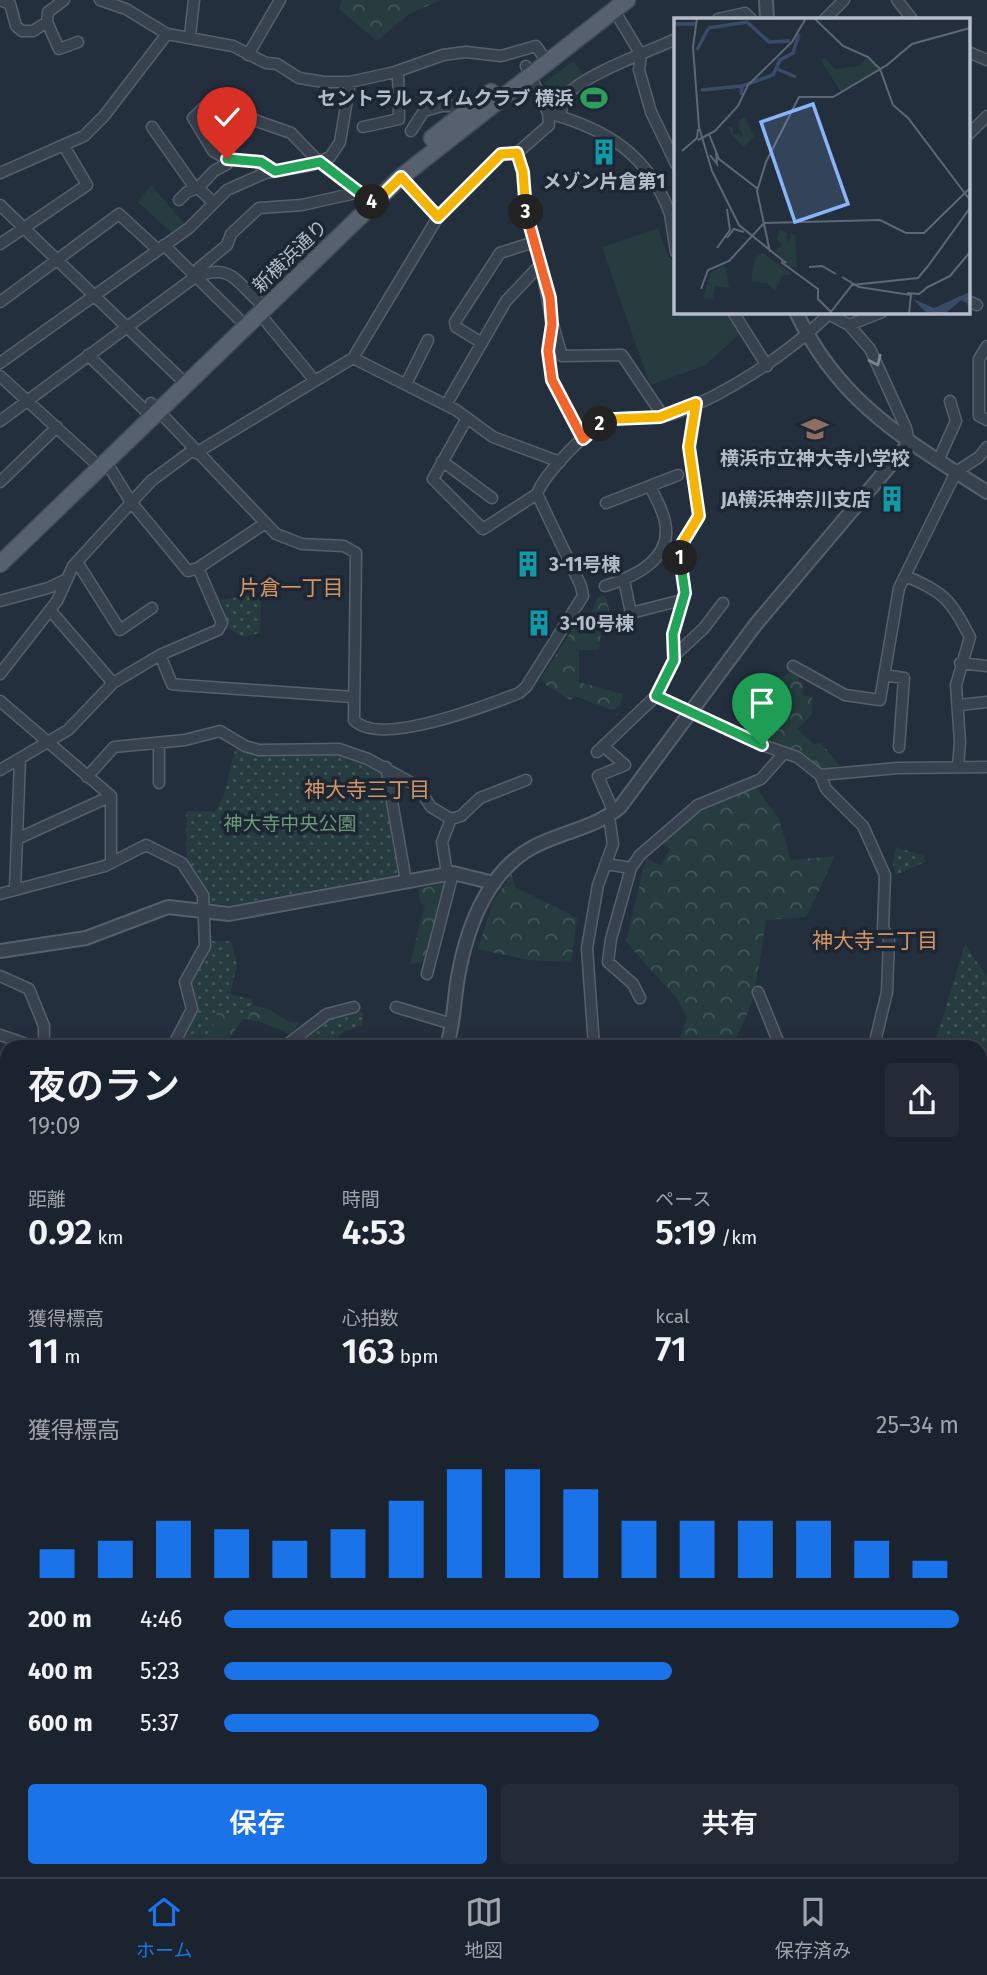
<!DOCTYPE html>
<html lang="ja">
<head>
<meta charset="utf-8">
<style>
	:root { --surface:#1b232e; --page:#242b36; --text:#f1f3f6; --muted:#a0a4aa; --line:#39404a; --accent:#1a73e8 }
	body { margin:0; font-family:"Fira Sans","Noto Sans JP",sans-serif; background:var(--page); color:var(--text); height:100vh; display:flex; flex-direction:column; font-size:26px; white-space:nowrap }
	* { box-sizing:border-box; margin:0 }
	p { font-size:23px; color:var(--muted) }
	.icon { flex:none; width:38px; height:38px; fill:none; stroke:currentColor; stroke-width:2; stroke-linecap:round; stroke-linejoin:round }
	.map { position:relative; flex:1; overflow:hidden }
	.side { position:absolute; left:0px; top:1040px; width:987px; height:838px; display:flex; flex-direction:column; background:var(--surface); border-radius:21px 21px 0 0; box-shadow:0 4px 18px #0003,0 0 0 2px var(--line) }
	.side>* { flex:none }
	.pin { position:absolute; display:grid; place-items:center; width:60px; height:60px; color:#fff; margin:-72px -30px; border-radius:50% 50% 50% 0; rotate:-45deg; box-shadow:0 0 7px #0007 }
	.pin .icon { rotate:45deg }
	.km { position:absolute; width:35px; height:35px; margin:-18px; border-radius:50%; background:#222; color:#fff; font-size:19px; line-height:35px; text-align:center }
	.round { display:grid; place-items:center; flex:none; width:74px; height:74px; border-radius:7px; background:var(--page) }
	.overview { display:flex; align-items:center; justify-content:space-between; height:119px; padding:0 28px }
	h1 { font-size:38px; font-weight:600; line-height:52px }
	.metrics { display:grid; grid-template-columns:repeat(3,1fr); gap:10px; height:119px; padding:7px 28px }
	.metrics div { display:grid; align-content:center }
	.metrics b { font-size:35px; font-weight:600 }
	.metrics small { font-size:19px; font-weight:400 }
	.metrics p { font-size:19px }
	.chart { height:196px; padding:14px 28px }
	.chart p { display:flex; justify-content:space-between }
	.chart svg { width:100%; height:126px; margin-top:7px; stroke:var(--accent); stroke-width:6 }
	.cta { display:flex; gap:14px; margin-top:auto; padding:14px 28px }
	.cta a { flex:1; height:80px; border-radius:7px; background:var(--accent); color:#fff; font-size:28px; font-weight:600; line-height:80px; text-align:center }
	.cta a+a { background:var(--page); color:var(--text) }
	ul { padding:0 28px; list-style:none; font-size:23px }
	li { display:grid; grid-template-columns:112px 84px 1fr; align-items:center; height:52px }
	li i { height:18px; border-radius:9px; background:var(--accent) }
	.tab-bar { display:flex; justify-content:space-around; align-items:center; height:98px; border-top:2px solid var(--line); background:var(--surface); font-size:19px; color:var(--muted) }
	.tab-bar a { display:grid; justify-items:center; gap:4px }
	.tab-bar .on { color:var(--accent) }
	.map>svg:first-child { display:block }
	.green { fill:#263c3f }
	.forest { fill:url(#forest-crowns) }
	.park { fill:url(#park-dots) }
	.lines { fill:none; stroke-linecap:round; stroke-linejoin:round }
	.minor-casing { stroke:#565f6c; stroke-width:13 }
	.tertiary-casing { stroke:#565f6c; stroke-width:16 }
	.primary-casing { stroke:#414a57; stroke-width:19 }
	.trunk-casing { stroke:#434c59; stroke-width:19 }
	.minor { stroke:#38414e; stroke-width:10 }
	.tertiary { stroke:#38414e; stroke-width:12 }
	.primary { stroke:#56606e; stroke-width:16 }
	.trunk { stroke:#656462; stroke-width:16 }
	.oneway { stroke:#7c8592 }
	.split-1-casing { stroke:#fff; stroke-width:14 }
	.split-2-casing { stroke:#fff; stroke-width:14 }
	.split-3-casing { stroke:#fff; stroke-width:14 }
	.split-4-casing { stroke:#fff; stroke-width:14 }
	.split-5-casing { stroke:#fff; stroke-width:14 }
	.split-1 { stroke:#22a559; stroke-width:9 }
	.split-2 { stroke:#f5b400; stroke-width:9 }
	.split-3 { stroke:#f0652b; stroke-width:9 }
	.split-4 { stroke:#f5b400; stroke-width:9 }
	.split-5 { stroke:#22a559; stroke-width:9 }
	.labels { text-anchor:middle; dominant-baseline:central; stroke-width:7; stroke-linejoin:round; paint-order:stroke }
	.poi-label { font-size:19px; font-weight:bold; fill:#b4bcc9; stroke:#1d2633; text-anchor:end }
	.street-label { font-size:19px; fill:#b4bcc9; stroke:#1d2633 }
	.park-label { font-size:19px; fill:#6b9a76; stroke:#1d2633 }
	.neighbourhood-label { font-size:21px; fill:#d59563; stroke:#1d2633 }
	.inset-river { fill:none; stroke:#394c67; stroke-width:3.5 }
	.inset-road { fill:none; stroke:#5e6776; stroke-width:2 }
	.view { fill:#8ab4f8; fill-opacity:0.15; stroke:#8ab4f8; stroke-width:3.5 }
	.inset-edge { fill:none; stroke:#b4bcc9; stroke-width:3.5 }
</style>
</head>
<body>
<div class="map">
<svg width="987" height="1877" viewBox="0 0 987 1877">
	<defs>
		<pattern id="forest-crowns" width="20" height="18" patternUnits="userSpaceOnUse" patternTransform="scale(1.75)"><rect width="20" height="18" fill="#263c3f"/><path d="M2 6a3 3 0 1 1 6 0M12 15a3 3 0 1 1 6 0" fill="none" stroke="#435659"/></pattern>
		<pattern id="park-dots" width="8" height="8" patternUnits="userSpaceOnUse" patternTransform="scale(1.75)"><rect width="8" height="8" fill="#263c3f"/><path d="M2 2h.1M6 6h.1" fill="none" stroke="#435659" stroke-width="1.8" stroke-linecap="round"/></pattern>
	</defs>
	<rect width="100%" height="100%" fill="#242f3e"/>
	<path class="green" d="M573,61l10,13 -29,22 -10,-13z
		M151,185l34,39 -11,11 -36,-33z
		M658,228l10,28 7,7 1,49h51l14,21 -37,33 -54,19 -48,-138z"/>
	<path class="forest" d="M342,0h99l-32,14 -32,27 -38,-32z
		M605,596l11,37 -15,-1 -2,18h-20v32l44,12 -3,12 -8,4 -37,-14 -5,4 -24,-15 -5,-7 42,-65 7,4 8,-20z
		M793,670l6,4v7l5,2 -2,12 10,2v17l-15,15 17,15 7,-1 19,23 -20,6 -71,-39 6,-12 -14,-10 6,-12 8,6 8,-13 -3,-9 25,-7z
		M755,786l24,33 12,41 44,-4 -29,61 -40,3 -12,77 -21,49h-47l-7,-5 8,-23 -9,-18 -52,-58 20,-84 15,8 9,-17 -9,-7 39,-35z
		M512,874l3,13 62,31 -6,44 -42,-2 -51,-11 15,-47z
		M444,883l3,4 -19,74 -18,3 15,-59 -5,-2 -1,-14z
		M227,1000l42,9 18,12 13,2 -10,11 -32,-13 -15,-2 -20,27h-36z
		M7,1530v92l-7,-5v-83z"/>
	<path class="park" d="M250,595l11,6 -1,32 -17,4 -13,-8 -9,-29z
		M236,746l103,7 41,15 19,102 -3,5 -165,30 -22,-2 -22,-40 -1,-52 29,1 9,-17z
		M896,847l28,9 1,6 -29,13 -3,-11z
		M209,941h22l6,24 -7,29 23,6 -4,18 -32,-6 -10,34h-22l-6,-9 14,-27 -6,-27z
		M965,944l22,33v111l-7,-1v-41h-46z
		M355,1010l8,3 -1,12 -19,7 -12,12 -6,-2 -3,4h-26l1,-5 26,-21z"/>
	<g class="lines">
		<g class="minor-casing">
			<path id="minor" d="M0,0l10,4 6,22 6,5h11l14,-9 1,-10 16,-12
				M100,0l26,9 41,25
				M897,0l15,19
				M614,10l27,45 -2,15 12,42 25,52
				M718,19l27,-6 6,6
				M825,19l19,-19
				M47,22l12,27 19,-7
				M190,36l4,-36
				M968,52l19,8
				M248,55l32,-55
				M548,113c59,16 101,42 122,101l6,-1
				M560,116c2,-7 2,-15 7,-21 18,-21 81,-43 109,-56
				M152,127l43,61
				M363,127l36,-8 -1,-48
				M411,131l13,-20 18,-5h17l6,6
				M968,135l19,-19
				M517,153l32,-28 -1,-12 -22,-47
				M275,171l-14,-9 -34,-3 -14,-8 -20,-33 22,-21 42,24 34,12 28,29 55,42
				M0,173l84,-37 20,-20 63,-82 66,12 33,17 11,1 22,14 25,4h26l45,-10 48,-17 23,-3 35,4 35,-10 11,16
				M401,177l37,40
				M198,188l16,-17 13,-7 2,-5
				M179,200l8,-8 11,-4 16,15
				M0,205l185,178
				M670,214l6,38
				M0,244l87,-59 -23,-39
				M164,245l82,81
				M541,264l11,60 -4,27 4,29 31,59
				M195,277l4,-9 28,-23 4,-11 28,-26 43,-3 58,-13
				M968,301l9,4
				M0,302l119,-88 39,36
				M733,312l34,54
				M825,312l24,13 21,24 36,79 3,15
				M260,314l55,67
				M553,325l9,31 60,-1 41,61
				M849,325l33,-13
				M482,343l-26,-16 -1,-5 45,-69 34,-11
				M987,346l-8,13v57l8,4
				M88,355l63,61
				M353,358l103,52 37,27 67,25
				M0,363l189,-135 38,-38 38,-17 47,-8 18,-8 10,-15 10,-60
				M0,376l92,84
				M406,384l22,-44
				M151,403l125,131 26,10 42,2 12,7 -2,167c25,28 134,-15 165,-27l7,-6 57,-91 -2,-10 -44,-92c7,-20 54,-70 75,-74 21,-5 43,1 64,-7 53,-20 111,-59 152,-98
				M467,418l-34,61 50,50 54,-35
				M0,421l195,-144c35,-14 40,3 64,25
				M196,453l157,-95 85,-141 63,-63 16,-1 6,19 4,48 14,44 -35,37 -60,104
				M105,460l26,42 57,69 10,-3 66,-44
				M442,461l50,37
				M938,461l18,-40 -6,-20
				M0,482l57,-55
				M606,503l72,-28
				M77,562l43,68 32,-22
				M906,576c40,18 43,22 64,61l-14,48 4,57 -2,24
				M624,580l7,33 51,-13
				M605,586c29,-9 68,-27 60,-64 -2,-12 -10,-25 -15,-36
				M0,601l48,-13 19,-9
				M50,610l63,73
				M160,655l12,29 9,1 172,12
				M675,655l29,-27 19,-25
				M960,663l27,3
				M793,666l52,29 35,5 19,-112 57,-116 23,-15 8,-10
				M0,674l57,-73 16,-35 78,-85 42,-31
				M884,675l20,3 -5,69
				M656,696l18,-36 -1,-26 12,-41 -5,-46 19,-31 -10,-69 8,-44
				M0,701l111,95v67
				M959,705l28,-3
				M603,746l22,19 -27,11 16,37
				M597,752l59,-56 106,49 35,12 23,18
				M386,767l20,114
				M0,770l68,-40 45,-47 47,-28 58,-25 4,-7 -24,-55
				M87,777l27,-30 71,-7 35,-9 25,15 14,4 80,-1 29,10 49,27 14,21 20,12
				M159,783v-40
				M17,839l94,-43
				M606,864l25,4
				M447,873l-5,-31 9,-23 10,-3 19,-18 46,-18
				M15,889l5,-130
				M0,894l105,-28 41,-21 36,18 21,32 2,51 -20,36 7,27 -15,29 5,8
				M427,974l26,-101
				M0,976l29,13 15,37v20
				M758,992l22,54
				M640,998l-7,-14 -25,-22 3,-23 20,-71 9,-13 58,-50 63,-26 23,-26
				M396,1007l56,17
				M0,1035l32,11
				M285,1046l42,-32 27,-7
				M594,1046l-7,-98 11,-63 15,-41 -4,-27
				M874,1046l13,-54 2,-54 -6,-10 2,-53 -22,-49 -37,-37 -6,-14 78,-7 89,-1
				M0,1108l7,1
				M3,1193l4,-28
				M980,1215h7
				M980,1246l7,-2
				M0,1256l7,-36
				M0,1267l7,2
				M980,1297l7,-6
				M0,1298l7,2
				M980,1356l7,-6
				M0,1431l7,1
				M980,1435l7,2
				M0,1459l7,-5
				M980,1486l7,3
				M0,1514l7,2
				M980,1570l7,2
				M0,1624l7,6
				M980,1655l7,-1
				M0,1801l7,4
				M980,1812h7
				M97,1871l5,6
				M463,1871l1,6
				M639,1871l1,6
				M536,1877l1,-6
				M675,1877l2,-6
				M730,1877l1,-6
				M758,1877l6,-6
				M914,1877v-6"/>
		</g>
		<g class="tertiary-casing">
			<path id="tertiary" d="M766,0l1,19
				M796,312c44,92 109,127 191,180
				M0,951l86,-13 82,-31 61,7 224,-41 41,10
				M447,1046c6,-20 7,-41 10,-63 8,-50 28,-110 76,-136 28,-15 62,-19 87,-40l136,-183 153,-181
				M980,1161l7,2
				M0,1193h7
				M595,1877l2,-6"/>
		</g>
		<g class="primary-casing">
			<path id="primary" d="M432,138l59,-46
				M0,564l401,-387 226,-177"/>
		</g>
		<g class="trunk-casing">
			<path id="trunk" d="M13,1871l19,6"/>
		</g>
		<use href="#minor" class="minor"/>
		<use href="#tertiary" class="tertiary"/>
		<use href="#primary" class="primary"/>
		<use href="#trunk" class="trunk"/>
	</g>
	<defs><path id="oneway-chevron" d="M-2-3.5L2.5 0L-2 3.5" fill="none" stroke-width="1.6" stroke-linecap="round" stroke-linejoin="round" transform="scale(1.75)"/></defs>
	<use class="oneway" href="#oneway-chevron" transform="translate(876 361) rotate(65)"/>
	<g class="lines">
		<g class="split-1-casing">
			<path id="split-1" d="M680,558l5,35 -12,41 1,26 -18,36 106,49"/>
		</g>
		<g class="split-2-casing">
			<path id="split-2" d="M600,424l14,-5 46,-2 36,-14 -7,44 10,69 -19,31v11"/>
		</g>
		<g class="split-3-casing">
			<path id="split-3" d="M526,212l24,86 2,26 -4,27 4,29 31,59 17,-15"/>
		</g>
		<g class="split-4-casing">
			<path id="split-4" d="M372,202l2,2 27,-27 37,40 63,-63 16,-1 6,19 3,40"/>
		</g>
		<g class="split-5-casing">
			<path id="split-5" d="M227,159l34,3 14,9 45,-9 52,40"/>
		</g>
		<use href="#split-1" class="split-1"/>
		<use href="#split-2" class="split-2"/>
		<use href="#split-3" class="split-3"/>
		<use href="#split-4" class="split-4"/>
		<use href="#split-5" class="split-5"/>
	</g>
	<defs>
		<g id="stadium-bare" transform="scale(2.1)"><path d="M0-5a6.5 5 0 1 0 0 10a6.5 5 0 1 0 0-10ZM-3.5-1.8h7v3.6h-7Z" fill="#2e9e5b" stroke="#1d2633" stroke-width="2.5" paint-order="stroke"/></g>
		<g id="building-bare" transform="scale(2.1)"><path d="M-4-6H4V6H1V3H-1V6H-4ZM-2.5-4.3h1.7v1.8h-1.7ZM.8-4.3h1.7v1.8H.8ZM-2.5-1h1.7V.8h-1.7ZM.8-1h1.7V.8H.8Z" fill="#0f9aa8" stroke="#1d2633" stroke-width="2.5" paint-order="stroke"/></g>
		<g id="school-bare" transform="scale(2.1)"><path d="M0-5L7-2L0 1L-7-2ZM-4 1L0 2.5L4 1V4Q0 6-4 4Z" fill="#8d6e63" stroke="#1d2633" stroke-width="2.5" paint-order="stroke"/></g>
	</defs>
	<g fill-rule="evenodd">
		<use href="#stadium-bare" x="594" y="98"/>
		<use href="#building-bare" x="604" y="152"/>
		<use href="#school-bare" x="815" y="429"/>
		<use href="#building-bare" x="892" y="499"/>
		<use href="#building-bare" x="528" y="564"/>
		<use href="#building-bare" x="539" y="623"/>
	</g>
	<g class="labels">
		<g class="poi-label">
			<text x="573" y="98">セントラル スイムクラブ 横浜</text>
			<text x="604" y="181" text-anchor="middle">メゾン片倉第1</text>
			<text x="815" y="458" text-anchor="middle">横浜市立神大寺小学校</text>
			<text x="871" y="499">JA横浜神奈川支店</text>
			<text x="549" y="564" text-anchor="start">3-11号棟</text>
			<text x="560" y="623" text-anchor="start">3-10号棟</text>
		</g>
		<g class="street-label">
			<text transform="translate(290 256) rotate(-44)">新横浜通り</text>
		</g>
		<g class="park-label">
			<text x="290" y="823">神大寺中央公園</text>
		</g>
		<g class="neighbourhood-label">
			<text x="291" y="588">片倉一丁目</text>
			<text x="367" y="790">神大寺三丁目</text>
			<text x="875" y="941">神大寺二丁目</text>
		</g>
	</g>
	<g transform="translate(674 18)">
		<rect width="296" height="296" fill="#242f3e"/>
		<path d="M51,247l4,23 -14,-2 -2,13 -10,-1 7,-25z" fill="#263c3f"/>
		<path d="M71,99l9,20 -11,10 -12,-13 -3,-7h5v8l7,-2v6l2,-7 -9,-7 6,3 -1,-7z" fill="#263c3f"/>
		<path d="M151,40l10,11 23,-3 10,-8 11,11 -39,22 -19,-31zM106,212l7,3 1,11 3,-11 4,2 2,32h-8l-14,-17 7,-4 -5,-7zM89,235l29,21 -10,2 -7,15 -8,-8 -16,-1 4,-25z" fill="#263c3f"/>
		<path d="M296,274v21l-3,-10 -6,-3 -15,13h-19l-14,-14 21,9z" fill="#394c67"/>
		<path class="inset-river" d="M0,6h22M34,10l39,-6 22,20 21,-1M23,32l11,-21M101,50l21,9M27,72l41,-4M67,77l1,-9 31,-11 7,-15 13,-7 6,-19M258,290l-1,4 29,-14 10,2"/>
		<path class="inset-road" d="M23,0l-4,29 6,80 13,44 27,54 47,38M140,0l29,28 25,11 12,12 13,36 15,13 62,82M35,116l10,25 39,30M24,122l17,-9 23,-25 10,-21 44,-43 14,-24M8,133l15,-13 1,-9M36,137l7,9 -1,-11M53,220l7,-9 10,3M43,230l13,-18 -3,-21M96,234l-13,-61 9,-29 33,-65h34l54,-32 25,-21 58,-16M107,244l37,27v10l14,14M254,248l42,-58M135,249l13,-1 14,8M168,259l17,10 52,8 -2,18M252,270l24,-12 20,-24M27,271l7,-19 21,-9 35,-38 116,-3 26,13h18l46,-45M233,275l12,1 10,-8M156,295l22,-28 66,-7 10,-12"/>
		<path class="view" d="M139,86l35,100 -53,18 -34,-100z"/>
		<rect width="296" height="296" class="inset-edge"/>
	</g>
</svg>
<div class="pin" style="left:762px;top:745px;background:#1e9e55"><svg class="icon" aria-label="arrive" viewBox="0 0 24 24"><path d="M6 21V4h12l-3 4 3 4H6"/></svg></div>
<div class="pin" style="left:227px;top:159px;background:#d93025"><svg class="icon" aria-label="check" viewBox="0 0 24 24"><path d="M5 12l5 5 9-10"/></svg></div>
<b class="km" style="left:680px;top:558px">1</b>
<b class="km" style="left:600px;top:424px">2</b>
<b class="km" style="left:526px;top:212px">3</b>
<b class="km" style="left:372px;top:202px">4</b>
<section class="side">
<div class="overview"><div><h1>夜のラン</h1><p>19:09</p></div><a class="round"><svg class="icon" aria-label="share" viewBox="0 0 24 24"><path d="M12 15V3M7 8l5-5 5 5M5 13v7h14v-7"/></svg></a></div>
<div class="metrics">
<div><p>距離</p><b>0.92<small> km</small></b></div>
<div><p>時間</p><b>4:53</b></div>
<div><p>ペース</p><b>5:19<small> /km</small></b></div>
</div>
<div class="metrics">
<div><p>獲得標高</p><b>11<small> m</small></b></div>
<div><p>心拍数</p><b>163<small> bpm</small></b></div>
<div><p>kcal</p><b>71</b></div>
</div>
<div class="chart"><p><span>獲得標高</span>25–34 m</p>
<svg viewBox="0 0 160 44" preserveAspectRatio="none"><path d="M5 44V34M15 44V31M25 44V24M35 44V27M45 44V31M55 44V27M65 44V17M75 44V6M85 44V6M95 44V13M105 44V24M115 44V24M125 44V24M135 44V24M145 44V31M155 44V38"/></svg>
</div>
<ul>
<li><b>200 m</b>4:46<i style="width:100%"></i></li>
<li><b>400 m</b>5:23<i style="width:61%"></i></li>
<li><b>600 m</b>5:37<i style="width:51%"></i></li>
</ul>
<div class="cta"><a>保存</a><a>共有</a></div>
</section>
</div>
<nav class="tab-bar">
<a class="on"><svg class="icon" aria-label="home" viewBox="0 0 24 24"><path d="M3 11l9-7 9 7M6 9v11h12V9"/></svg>ホーム</a>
<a><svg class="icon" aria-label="map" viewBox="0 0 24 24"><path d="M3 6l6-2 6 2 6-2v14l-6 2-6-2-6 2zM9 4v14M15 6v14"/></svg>地図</a>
<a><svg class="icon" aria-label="saved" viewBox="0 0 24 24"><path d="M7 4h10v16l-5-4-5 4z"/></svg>保存済み</a>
</nav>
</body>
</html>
